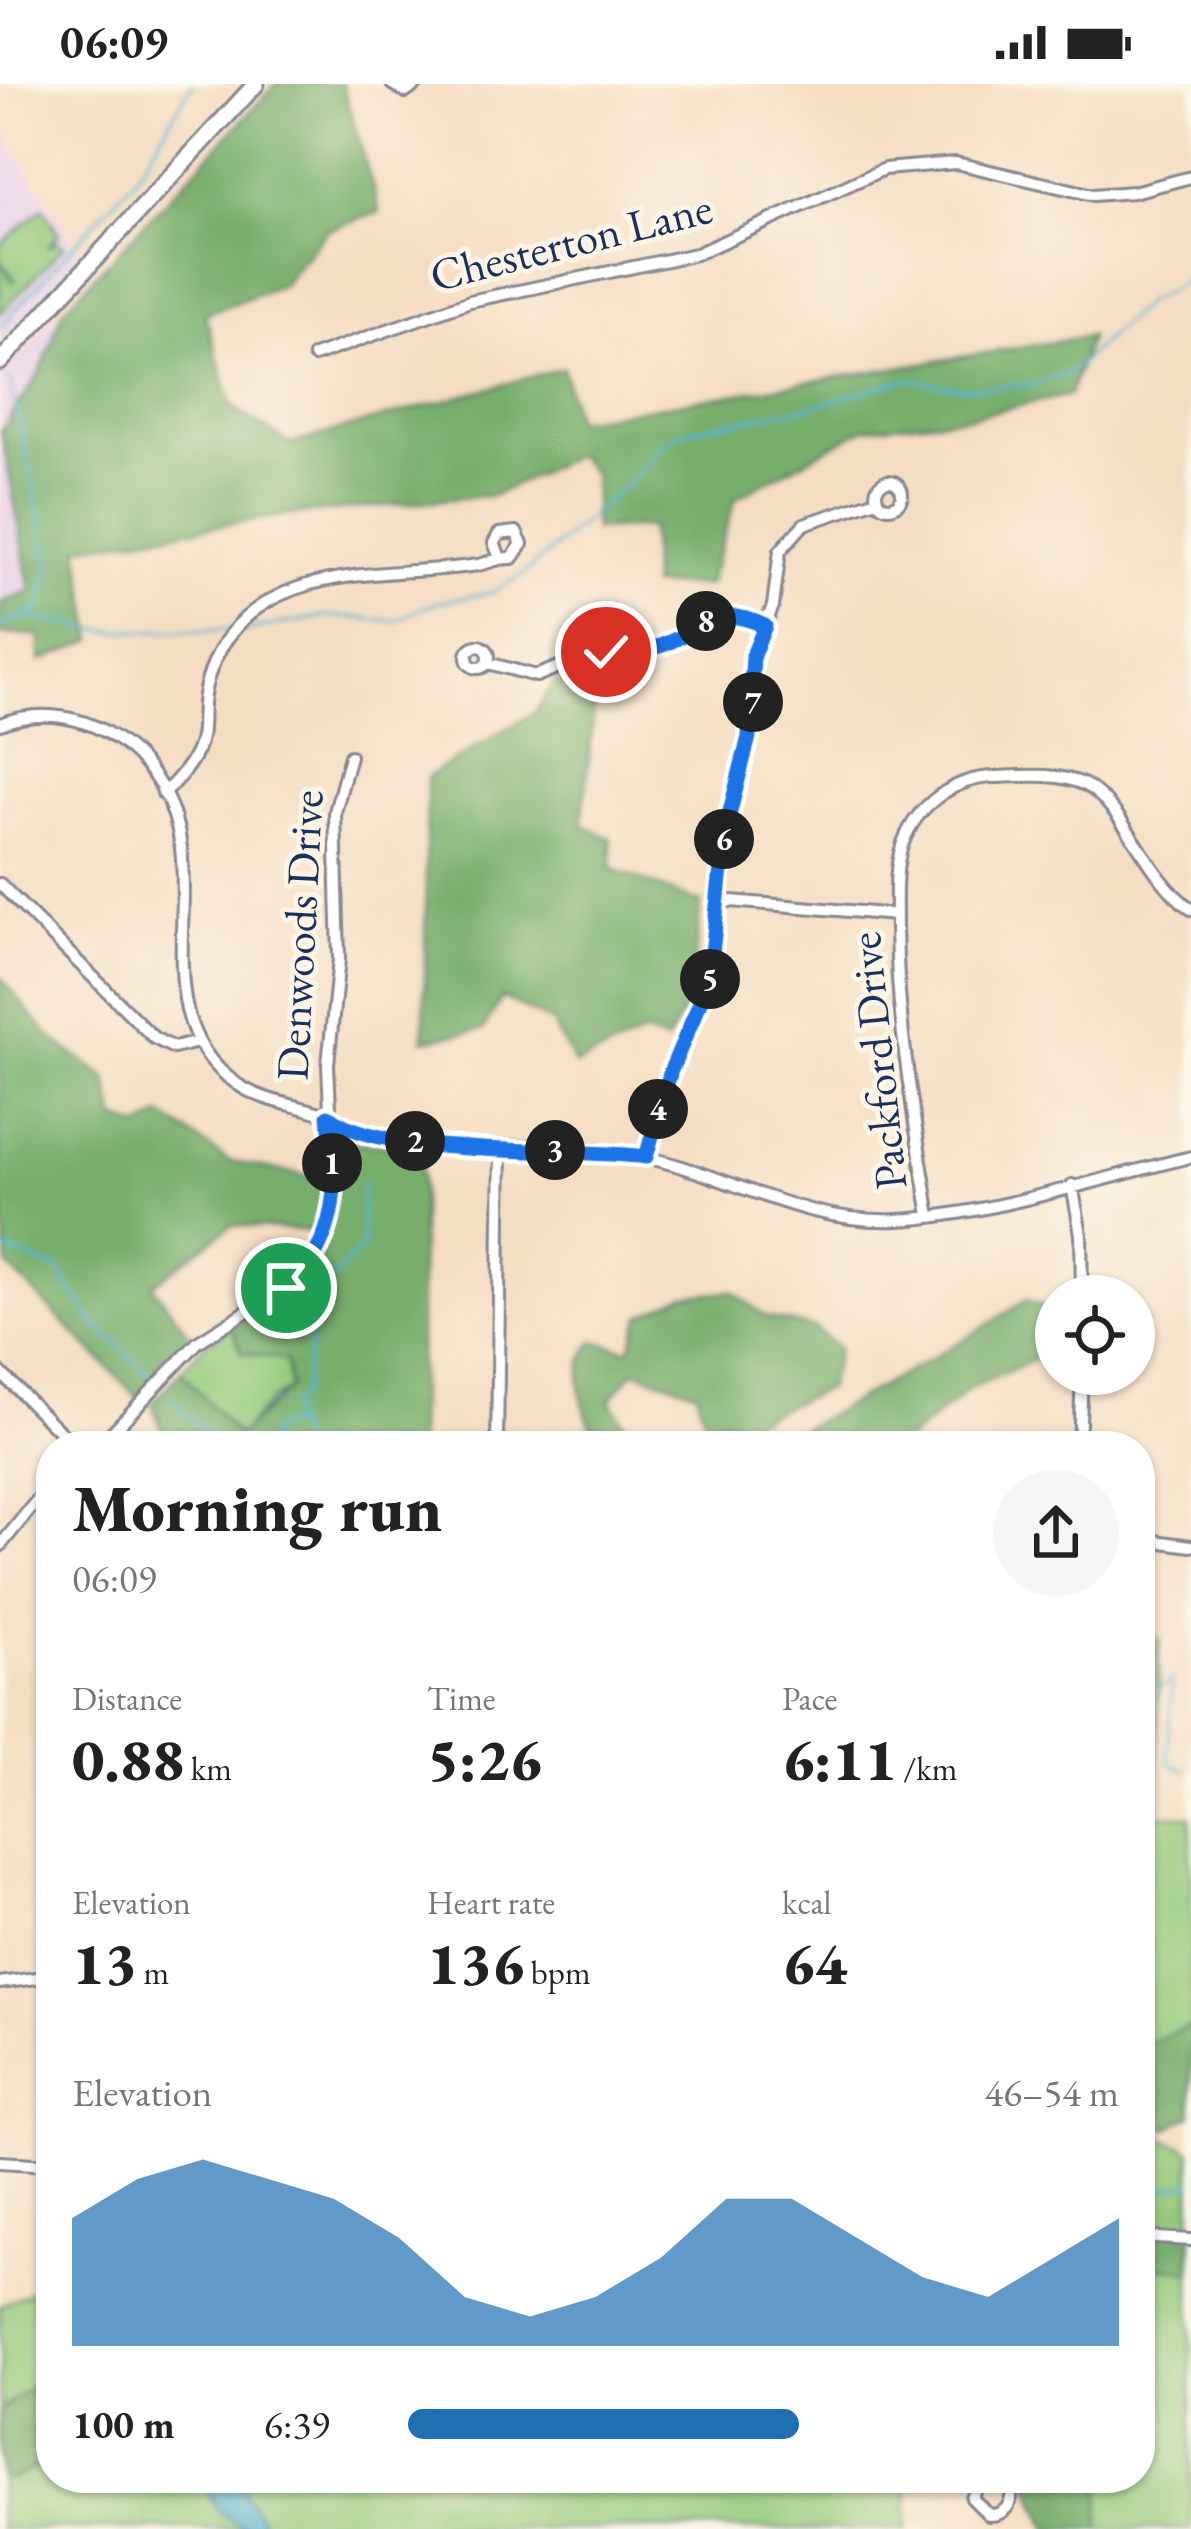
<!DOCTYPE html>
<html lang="en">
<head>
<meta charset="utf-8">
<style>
	:root { --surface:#fff; --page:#f6f6f6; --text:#222; --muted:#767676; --accent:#1f6fb2 }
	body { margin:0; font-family:"EB Garamond",serif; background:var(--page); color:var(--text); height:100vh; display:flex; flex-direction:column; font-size:45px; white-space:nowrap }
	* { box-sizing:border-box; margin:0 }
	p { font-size:39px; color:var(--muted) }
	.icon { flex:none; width:66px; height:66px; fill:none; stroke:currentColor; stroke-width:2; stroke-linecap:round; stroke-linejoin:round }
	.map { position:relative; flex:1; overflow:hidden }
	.drawer { position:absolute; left:36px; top:1347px; width:1119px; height:1062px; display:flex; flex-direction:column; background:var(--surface); border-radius:48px; box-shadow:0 3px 9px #0004 }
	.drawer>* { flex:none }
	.controls { position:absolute; left:1035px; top:1191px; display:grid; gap:24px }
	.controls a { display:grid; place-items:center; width:120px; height:120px; border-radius:50%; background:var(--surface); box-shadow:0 3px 9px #0004; font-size:60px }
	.pin { position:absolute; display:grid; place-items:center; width:102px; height:102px; color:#fff; margin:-51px; border:6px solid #fff; border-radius:50%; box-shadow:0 3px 12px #0007 }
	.km { position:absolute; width:60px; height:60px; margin:-30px; border-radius:50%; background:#222; color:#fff; font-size:33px; line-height:60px; text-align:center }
	.round { display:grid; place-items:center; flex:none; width:126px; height:126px; border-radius:63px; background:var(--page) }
	.overview { display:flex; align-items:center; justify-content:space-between; height:204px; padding:0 36px }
	h1 { font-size:66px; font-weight:800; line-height:90px }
	.metrics { display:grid; grid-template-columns:repeat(3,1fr); gap:18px; height:204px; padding:12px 36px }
	.metrics div { display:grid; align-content:center }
	.metrics b { font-size:60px; font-weight:800 }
	.metrics small { font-size:33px; font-weight:400 }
	.metrics p { font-size:33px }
	.chart { height:336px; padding:24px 36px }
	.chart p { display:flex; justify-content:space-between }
	.chart svg { width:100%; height:216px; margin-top:12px; fill:var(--accent); opacity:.7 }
	ul { padding:0 36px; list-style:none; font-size:39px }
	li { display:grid; grid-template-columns:192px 144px 1fr; align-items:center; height:90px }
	li i { height:30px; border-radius:15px; background:var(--accent) }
	.status { display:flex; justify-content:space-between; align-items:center; height:84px; padding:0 60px; background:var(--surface); direction:ltr }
	.status svg { height:33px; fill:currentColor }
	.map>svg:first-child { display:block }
	.built { fill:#ebd1eb }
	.green { fill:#94ca7c; stroke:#587c6d; stroke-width:3 }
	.forest { fill:#77ae6c; stroke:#496e65; stroke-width:3 }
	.water { fill:#52b4d1; stroke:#367298; stroke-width:3 }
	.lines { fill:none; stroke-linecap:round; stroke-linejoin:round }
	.stream { stroke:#52b4d1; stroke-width:3 }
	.street-casing { stroke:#888690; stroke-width:16 }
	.secondary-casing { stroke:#888690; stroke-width:21 }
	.street { stroke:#fff; stroke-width:10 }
	.secondary { stroke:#fff; stroke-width:15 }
	.route-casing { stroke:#fff; stroke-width:24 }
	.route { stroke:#1a73e8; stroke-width:15 }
	.labels { text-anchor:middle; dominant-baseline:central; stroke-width:10; stroke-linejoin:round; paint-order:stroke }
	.street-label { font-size:45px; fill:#1b2f5e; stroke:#fcf5e5 }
</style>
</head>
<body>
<div class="status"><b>06:09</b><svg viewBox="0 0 49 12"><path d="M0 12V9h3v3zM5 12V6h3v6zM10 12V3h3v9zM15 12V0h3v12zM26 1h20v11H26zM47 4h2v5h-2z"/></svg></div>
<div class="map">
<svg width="1191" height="2445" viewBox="0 0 1191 2445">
	<rect width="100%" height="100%" fill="#fcf5e5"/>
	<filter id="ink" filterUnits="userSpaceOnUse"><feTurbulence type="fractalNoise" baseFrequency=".00833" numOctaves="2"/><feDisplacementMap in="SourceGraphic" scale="24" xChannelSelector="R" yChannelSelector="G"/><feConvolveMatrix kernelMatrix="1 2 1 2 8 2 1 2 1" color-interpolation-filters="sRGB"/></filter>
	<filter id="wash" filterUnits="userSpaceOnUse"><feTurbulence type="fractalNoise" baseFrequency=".004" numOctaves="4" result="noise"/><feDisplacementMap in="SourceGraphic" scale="48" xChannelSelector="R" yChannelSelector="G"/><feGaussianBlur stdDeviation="2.7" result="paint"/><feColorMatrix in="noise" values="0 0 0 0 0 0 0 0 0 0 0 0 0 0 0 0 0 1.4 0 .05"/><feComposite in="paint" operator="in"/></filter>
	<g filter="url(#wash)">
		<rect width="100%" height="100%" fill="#f5ddc2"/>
		<path class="built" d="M0,43l83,130 -83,92z
			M63,226l-22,61 -40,60 30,159 -31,13v-230z"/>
		<path class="green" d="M43,124l16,26 -12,14 10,-7 7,5 -64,68v-51l13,19 2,-2 -15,-21v-14z
			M232,1242l9,26 45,7 5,29 -21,13 -32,35 -57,-64 24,-28z
			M1140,1731l51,1v272l-39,45 39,18v378h-98l1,-51h46z
			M51,2199v195h857l-1,51h-907v-224z"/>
		<path class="forest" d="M276,0h66l38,128 -53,18 -45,55 -77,29 27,93 58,37 273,-76 12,52 515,-84 -21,59 -102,22 -102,11 -129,70 -28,87 -57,1 -1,-59 -56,3v-55l-18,-20 -82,40 -207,20 -208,32 15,93 -53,21 -2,-26 -39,-1v-31l31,-13 -30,-159 40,-60 22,-61z
			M599,580l-17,160 30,15v30l89,34 -11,97 -24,42 -21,-8 -70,31 -23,-42 -50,-26 -18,32 -60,11 3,-263 108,-65 19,-29z
			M0,893l50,60 57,42 9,40 25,9 21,-13 67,46 95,18 -6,53 -86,-7 -80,60 40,53 -55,59 -129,-131 -8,-80z
			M350,1058l72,6 -4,298h-236l-20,-16 -10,-27 29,-31 57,64 52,-48 -4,-28 -45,-8 -9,-26c99,-58 97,-66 106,-178z
			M732,1207l34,26 47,11 25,20 -10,40 -80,34h-43l-9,-31 -62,-20 -24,29 28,46h-38c-17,-35 -32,-73 -6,-105l35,9 12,-34 44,-21z
			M1026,1216l30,12v38l-85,38 -71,58h-128c85,-48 173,-91 254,-146z
			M1159,1554l-2,177h-17v-166z
			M1191,1942v89l-23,13 -28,1v-83z
			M1164,2144l27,4v39l-30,-4 -21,8v-40z
			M51,2286v90l-42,20 -9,-5v-64z
			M1027,2394h74l-1,51h-52z"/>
		<path class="water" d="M206,2394h36l2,16 23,35c-33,0 -58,-16 -61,-51z"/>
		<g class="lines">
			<path class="stream" d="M0,243l136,-150 56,-93
				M29,533l77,14 126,-1
				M0,542l39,-16 11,-46 -40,-183
				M242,547l86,-15 67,5 41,-19 55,-9 34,-20 96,-83 47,-51 19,-9 118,-22 102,-29 53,9 71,-3 37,-11 77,-71 46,-25
				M0,1164l59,22 33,51 60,56
				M169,1314l52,48
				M292,1339l-1,-19 11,-9 16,-102 44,-46v-65
				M270,1362v-15l22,-8 11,23
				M1140,1619l32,-23 -4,74 3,10 14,6
				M1140,2112l51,-14"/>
		</g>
	</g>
	<g filter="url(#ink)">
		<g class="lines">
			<g class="street-casing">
				<path id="street" d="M392,0l14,8 11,-8
					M314,272l156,-55 226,-47 188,-85 72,-6 137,32 40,-3 58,-15
					M876 410a13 13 0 1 1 26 0a13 13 0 1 1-26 0Z
					M467 573a11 11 0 1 1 22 0a11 11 0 1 1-22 0Z
					M488,579l48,13 58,-23 67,-7 56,-29 22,-3 26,12
					M0,640c87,-32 171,35 181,124 10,82 -25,180 56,236 26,18 57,20 86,30 25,10 47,23 76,27 80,10 165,-1 245,16 90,19 155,67 254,63 86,-4 207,-43 293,-63
					M163,710c64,-61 23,-68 51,-132 46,-104 174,-83 264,-97 15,-3 19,-8 34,-7l10,-14 -6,-12 -17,2 -5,9 5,12
					M0,800l154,154 20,10 24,-6
					M719,816l177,15
					M646,1073l25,-87 38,-88 16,-151 24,-94 4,-82 20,-49 7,-55 24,-27 73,-24
					M1072,1101l9,49 1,62
					M930,1132c-16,-97 -33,-192 -34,-291 0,-27 -2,-57 7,-82 14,-38 51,-65 91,-66 29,-1 64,-5 91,8 39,20 62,93 106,124
					M0,1288l74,74
					M99,1362l99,-104 97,-61 33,-46 6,-35 -6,-136 11,-105 -4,-147 15,-56
					M497,1362l4,-299
					M1079,1362l3,-72
					M1140,1455l51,7
					M0,1462l51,-63
					M0,1899l51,-7
					M0,2078l51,3
					M1140,2153l51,3
					M982,2394l-10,20 17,17c16,0 24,-11 22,-26l-9,-11"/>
			</g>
			<g class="secondary-casing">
				<path id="secondary" d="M0,278l256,-278"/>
			</g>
			<use href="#street" class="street"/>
			<use href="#secondary" class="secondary"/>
		</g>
	</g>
	<g class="lines" filter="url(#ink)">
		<g class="route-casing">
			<path id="route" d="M286,1204c53,-44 54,-108 42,-172 55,43 242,31 318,41l25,-87 38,-88 16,-151 24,-94 4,-82 12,-29c-50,-23 -57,1 -100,18 -18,8 -40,7 -59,8"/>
		</g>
		<use href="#route" class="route"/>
	</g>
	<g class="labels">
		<g class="street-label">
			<text transform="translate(571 157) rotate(-14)">Chesterton Lane</text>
			<text transform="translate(299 851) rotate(-87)">Denwoods Drive</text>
			<text transform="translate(877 977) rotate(-96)">Packford Drive</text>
		</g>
	</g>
</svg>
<div class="controls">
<a><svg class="icon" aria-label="locate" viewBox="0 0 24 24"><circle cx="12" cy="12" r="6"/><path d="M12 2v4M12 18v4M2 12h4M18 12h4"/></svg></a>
</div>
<div class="pin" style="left:286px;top:1204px;background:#1e9e55"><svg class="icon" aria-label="arrive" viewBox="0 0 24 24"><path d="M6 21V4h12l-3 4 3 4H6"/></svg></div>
<div class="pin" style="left:606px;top:568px;background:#d93025"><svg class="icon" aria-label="check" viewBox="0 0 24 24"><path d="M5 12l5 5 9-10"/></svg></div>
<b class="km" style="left:332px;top:1079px">1</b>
<b class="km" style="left:415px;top:1057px">2</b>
<b class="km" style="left:555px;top:1066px">3</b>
<b class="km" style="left:658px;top:1025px">4</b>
<b class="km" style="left:710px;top:895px">5</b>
<b class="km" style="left:724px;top:755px">6</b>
<b class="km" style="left:753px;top:618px">7</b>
<b class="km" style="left:706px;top:537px">8</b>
<section class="drawer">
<div class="overview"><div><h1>Morning run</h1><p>06:09</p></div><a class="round"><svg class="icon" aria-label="share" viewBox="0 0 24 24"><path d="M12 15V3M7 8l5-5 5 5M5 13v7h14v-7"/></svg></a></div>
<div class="metrics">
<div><p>Distance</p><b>0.88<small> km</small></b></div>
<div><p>Time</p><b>5:26</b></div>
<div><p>Pace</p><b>6:11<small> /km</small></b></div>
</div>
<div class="metrics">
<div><p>Elevation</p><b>13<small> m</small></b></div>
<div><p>Heart rate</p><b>136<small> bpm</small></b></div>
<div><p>kcal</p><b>64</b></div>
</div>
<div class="chart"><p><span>Elevation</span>46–54 m</p>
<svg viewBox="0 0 160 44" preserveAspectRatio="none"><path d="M0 44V18L10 10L20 6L30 10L40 14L50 22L60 34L70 38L80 34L90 26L100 14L110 14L120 22L130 30L140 34L150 26L160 18V44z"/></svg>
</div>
<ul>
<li><b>100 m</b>6:39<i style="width:55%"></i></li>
</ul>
</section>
</div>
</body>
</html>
